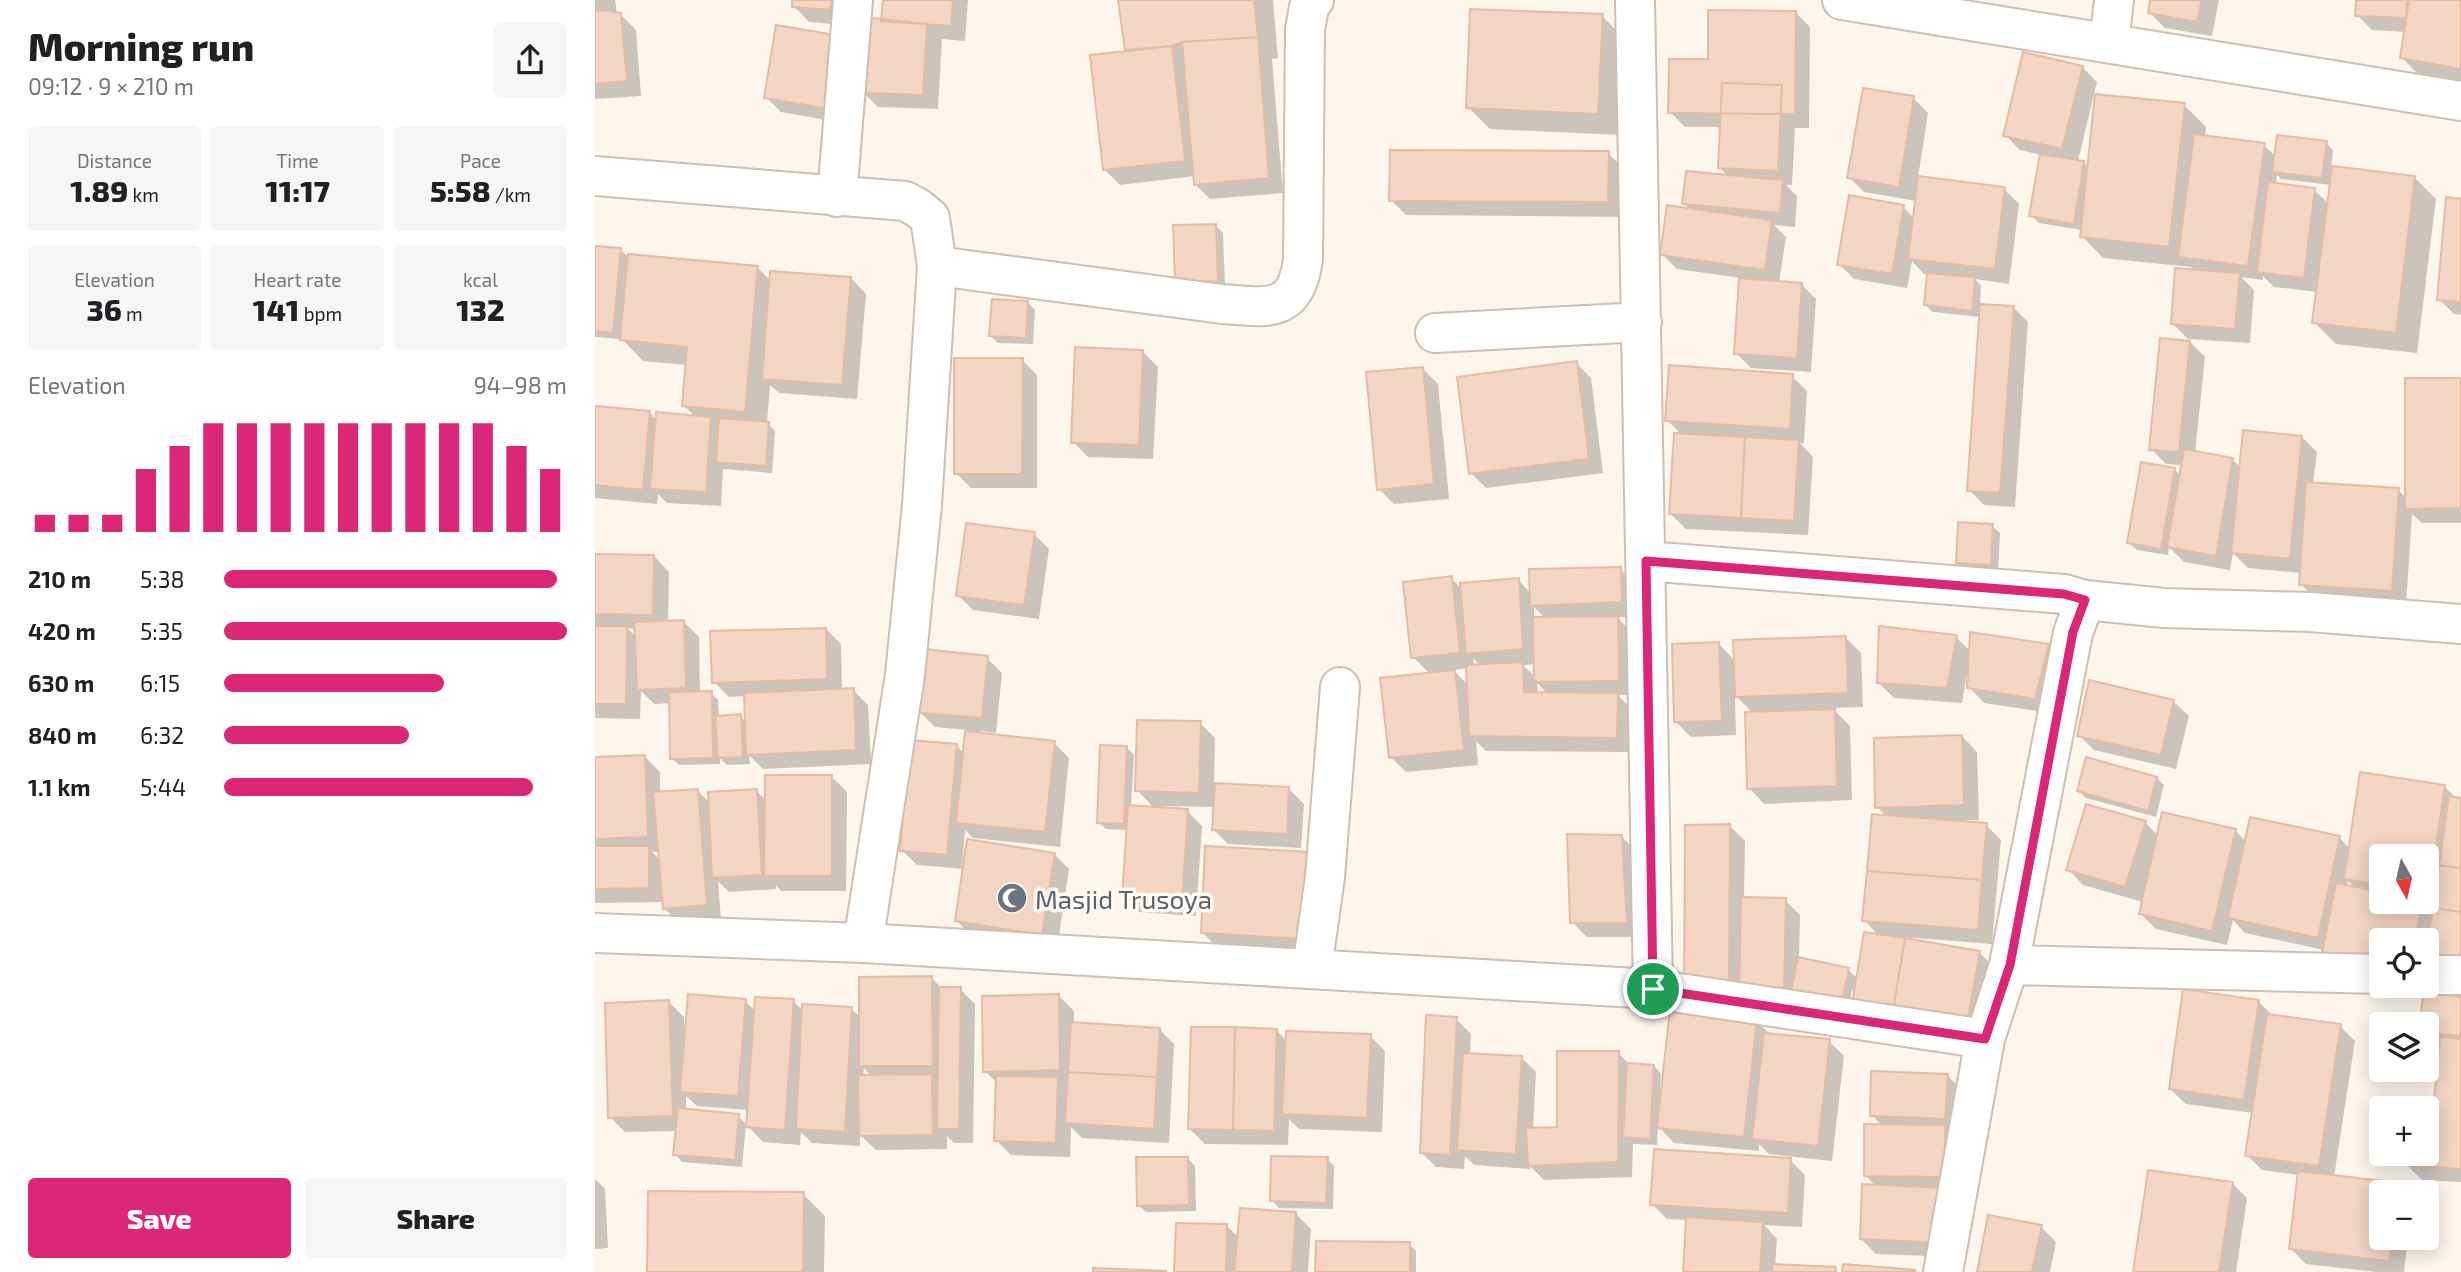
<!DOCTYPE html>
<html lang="en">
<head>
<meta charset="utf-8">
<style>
	:root { --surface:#fff; --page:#f6f6f6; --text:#202124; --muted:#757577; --accent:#db2777 }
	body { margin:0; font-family:"Exo 2",sans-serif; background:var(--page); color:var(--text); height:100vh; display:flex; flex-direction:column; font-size:26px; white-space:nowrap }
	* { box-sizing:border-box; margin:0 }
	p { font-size:23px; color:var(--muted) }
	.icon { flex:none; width:38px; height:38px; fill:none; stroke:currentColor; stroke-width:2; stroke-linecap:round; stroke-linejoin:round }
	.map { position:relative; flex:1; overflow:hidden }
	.side { display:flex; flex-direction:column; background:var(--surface); width:595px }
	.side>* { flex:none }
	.needle { width:46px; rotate:172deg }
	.tools { position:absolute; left:1774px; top:844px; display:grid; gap:14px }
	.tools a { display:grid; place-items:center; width:70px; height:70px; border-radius:7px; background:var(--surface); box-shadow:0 4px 18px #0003; font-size:35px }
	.pin { position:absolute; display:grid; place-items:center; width:60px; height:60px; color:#fff; margin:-30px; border:4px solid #fff; border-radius:50%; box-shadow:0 2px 7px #0007 }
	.round { display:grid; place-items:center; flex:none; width:74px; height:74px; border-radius:7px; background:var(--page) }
	.head { display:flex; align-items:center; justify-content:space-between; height:119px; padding:0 28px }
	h1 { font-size:38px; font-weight:800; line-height:52px }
	.figures { display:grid; grid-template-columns:repeat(3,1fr); gap:10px; height:119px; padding:7px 28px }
	.figures div { display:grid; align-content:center; border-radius:7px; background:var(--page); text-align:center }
	.figures b { font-size:30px; font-weight:800 }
	.figures small { font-size:19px; font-weight:400 }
	.figures p { font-size:19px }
	.chart { height:196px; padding:14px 28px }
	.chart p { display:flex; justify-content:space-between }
	.chart svg { width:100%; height:126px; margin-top:7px; stroke:var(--accent); stroke-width:6 }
	.primary-button { display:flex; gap:14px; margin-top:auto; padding:14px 28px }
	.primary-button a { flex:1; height:80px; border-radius:7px; background:var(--accent); color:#fff; font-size:28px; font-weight:800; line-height:80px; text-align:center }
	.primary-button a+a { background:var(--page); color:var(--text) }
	ul { padding:0 28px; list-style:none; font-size:23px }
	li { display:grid; grid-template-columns:112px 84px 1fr; align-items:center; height:52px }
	li i { height:18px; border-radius:9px; background:var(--accent) }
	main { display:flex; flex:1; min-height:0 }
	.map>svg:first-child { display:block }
	.shadow { fill:#0003; fill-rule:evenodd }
	.building { fill:#f3d5c3; stroke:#e6bba3; stroke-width:2 }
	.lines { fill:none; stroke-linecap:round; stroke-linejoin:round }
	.minor-casing { stroke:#d1beb0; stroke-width:42 }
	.minor { stroke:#fff; stroke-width:38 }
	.route-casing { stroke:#fff; stroke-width:14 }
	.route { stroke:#db2777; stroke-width:9 }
	.labels { text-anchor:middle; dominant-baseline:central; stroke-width:7; stroke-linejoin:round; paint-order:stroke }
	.worship-label { font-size:26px; fill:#5b616d; stroke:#fffaf3; text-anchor:start }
</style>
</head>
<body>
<main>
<section class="side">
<div class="head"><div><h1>Morning run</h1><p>09:12 · 9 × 210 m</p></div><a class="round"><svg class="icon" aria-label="share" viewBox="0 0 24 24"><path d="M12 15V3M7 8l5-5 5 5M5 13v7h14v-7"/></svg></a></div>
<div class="figures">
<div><p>Distance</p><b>1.89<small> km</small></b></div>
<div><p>Time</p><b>11:17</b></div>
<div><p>Pace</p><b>5:58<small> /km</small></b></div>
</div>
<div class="figures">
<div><p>Elevation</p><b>36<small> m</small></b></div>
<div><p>Heart rate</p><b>141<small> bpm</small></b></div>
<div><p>kcal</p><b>132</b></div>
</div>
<div class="chart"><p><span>Elevation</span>94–98 m</p>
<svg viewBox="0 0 160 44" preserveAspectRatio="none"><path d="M5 44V38M15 44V38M25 44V38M35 44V22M45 44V14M55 44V6M65 44V6M75 44V6M85 44V6M95 44V6M105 44V6M115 44V6M125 44V6M135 44V6M145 44V14M155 44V22"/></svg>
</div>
<ul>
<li><b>210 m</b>5:38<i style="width:97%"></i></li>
<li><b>420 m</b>5:35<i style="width:100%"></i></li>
<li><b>630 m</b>6:15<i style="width:64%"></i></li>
<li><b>840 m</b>6:32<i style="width:54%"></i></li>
<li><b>1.1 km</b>5:44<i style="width:90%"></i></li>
</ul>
<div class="primary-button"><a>Save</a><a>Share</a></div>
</section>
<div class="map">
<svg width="1866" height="1272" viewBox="0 0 1866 1272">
	<rect width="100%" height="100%" fill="#fdf6ec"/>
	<path class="shadow" d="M0,0h20l2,14 4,1 15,15 5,66 -46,3z
		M199,0h54l-3,25 -36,-3 -15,-16z
		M289,0h84l-3,41 -23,-2 -4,70 -60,-2 -15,-15 -14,32 -68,-12 -15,-15 81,-58 36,-18z
		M525,0h153l5,58 -6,1 11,134 -73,6 -15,-15v-8l-75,9 -15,-15 24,-117 -3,-3z
		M1557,0h67l-7,36 -47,-8 -15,-15z
		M1763,0h103v80l-44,-7 -15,-15 4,-26 -34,-2 -15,-15z
		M1200,12l15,15 -1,101h-14l-3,57h-6l11,11 -2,31 -21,-2 12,12 -7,46 22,1 15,15 -5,73 -60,-4 -15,-15 5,-75 -64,-9 -15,-15 29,-43 -7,-7 44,-28 -9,-9 2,-40h-36l-15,-15 39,-51z
		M1007,16l22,22 -4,97 -130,-6 -22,-22z
		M1487,67l15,15 -19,79 5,1 6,6 95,-63 22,22 -1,10 59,8 12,12 50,-14 7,7 -2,17 83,10 22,22 -19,154 -81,-9 -22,-22 4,-30 -44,-5 -11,-11v4l-22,-3 13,13 -4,53 -62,-4 -15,-15 22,-52 -4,-5 -88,-9 -21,-22v-6l-43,-7 -8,-8 10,-60 -21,-5 -15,-15zM1682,175l4,4 50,6 -2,19 -15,-14 -38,-5z
		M1318,98l15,15 -10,65 86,11 15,15 -10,80 -34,-5 6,7 -1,19 33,2 15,15 -13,185 -31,-2 -15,-15 11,-173 -47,-5 -8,-7 3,-31h-4l-12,-13 -5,27 -53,-9 -15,-15 64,-57 11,11 2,-17 -52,-9 -15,-15z
		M1013,153l15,15v49l-217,-2 -15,-15z
		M1866,200v115l-7,-1 -15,-15z
		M621,226l7,7 2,54 -48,-5z
		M0,247l25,2 9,9 128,9 14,14 80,-3 15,16 -9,105 -78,-6 -9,-8 -3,38 8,8 -3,42 -49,-4 -2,37 -54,-3 -9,-9 -1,10 -62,-6v-90l54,4 8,9 39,-4 -12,-11 3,-41 -44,-4 -23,-24v2l-25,-2z
		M433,303l7,7 -2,34 -35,-1 -7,-7z
		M1595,342l15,15 -10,96 37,6 9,9 61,-31 15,15 -4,32 85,6 9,9 54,-120v144h-39l-10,-9 -6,91 -90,-5 -15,-16 1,-11 -54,-5 -15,-15 -3,17 -46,-8 -15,-15 -1,8 -31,-5 -8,-7 45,-74 7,7 2,-11 -17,-1 -15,-15z
		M548,352l15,15 -5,92 -65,-2 -15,-15z
		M427,360l15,15v113h-66l-15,-15z
		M981,363l15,15 12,95 -117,15 -15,-15z
		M828,369l15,15 11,115 -55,5 -15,-15z
		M1197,376l15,15 -3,52h-4l13,14 -5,78 -122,-6 -15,-15 11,-79 -15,-15z
		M1397,526l8,7 -2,39 -33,-2 -8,-7z
		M439,534l15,15 -10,70 -66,-9 -15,-15z
		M0,556h59l15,16 -1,50h16l15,15 1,56h11l7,7 1,17 21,-1 7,7 -1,-27 -17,1 -15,-15 112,-53 15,15 1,46h11l15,15 3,59 -108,5 -14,-14 1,9 -23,1 -7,-7v6l-41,1 -7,-7 -1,-55 -17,1 -13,-13 -1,28 -45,-1zM32,628l9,1 1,9z
		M1025,569l15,15 1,33h-19l15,16 1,62h-15l14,15 -1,42 -145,-1 -10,-10 2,24 -72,7 -15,-15 39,-83 -17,-17 38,-79 12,12 55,-10 14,14zM939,607l11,11h-11zM878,658l8,8h-7zM941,664v14l-13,-13zM873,668l1,18 -16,-16zM942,683l11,11 -10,-1z
		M1361,637l15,15 77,-7 15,15 -13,53 -66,-10 -15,-16 1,-14h-3l-5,30 -68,-5 -15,-15z
		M1251,638l15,15 2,54 -31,1 18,18 2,74 -88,4 -15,-16 4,-75 -18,-18 1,40 -45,2 -15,-15 43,-78 16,17z
		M392,658l15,15 -6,60 -16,-2v3l74,9 15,15 -9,89 -87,-9 -8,-8 -3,39 92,-15 15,15 -12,80 -85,-13 -15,-15 8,-52 -48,-4 -15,-15 54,-105 9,9 2,-24 -32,-3 -15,-15z
		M1578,701l16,15 -13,53 -82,-19 -15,-15z
		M605,723l15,15 -1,46 75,5 15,15 -3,44 -73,-4 -15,-15 2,-22 -56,-1v3l28,2 15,15 -6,90 -57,-4 -15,-15 4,-67 -22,-1 -8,-7 29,-74 7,7 -3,52 24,2 -18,-19z
		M1367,736l15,16 2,68h-18v3l25,2 15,15 -9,104 -89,-7v3l76,12 15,15 -12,70 -130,-47 -4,23 -148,-9 30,-178 15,15 -1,58 41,1 15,15 -1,44 49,11 10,9 22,-42 -16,-17 23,-103 -10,-10z
		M50,757l15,15v21l37,-3 13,13 47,-12 9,10 66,-24 15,15 -1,99h-65l-5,-6v4l-47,3 -11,-11 3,39 -42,3 -15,-15v-6l-69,1v-144zM57,852h8v8z
		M1562,778l7,7 -8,32 -70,-19 -7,-7z
		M1849,786l13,13 4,1 -34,166v-26h-45l-43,26 -15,-16 -79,-17 -12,-13 -6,25 -71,-16 -15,-15 2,-12 -60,-17 -15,-16 77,-47 13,14 77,-6 11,12 93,-5 11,12zM1787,856h45v45h-45zM1753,881l8,8 -9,-2zM1828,903l12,2 -2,8z
		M1026,836l15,15 5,86h-54l-15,-15z
		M612,848l112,105 -101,-5 -15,-15z
		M337,978l10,11h18l15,15 -2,139h-19l-7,-7v13l-71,1 -16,-15v11l-48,-3 -11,-11 -1,13 -37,-3 -17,-18 -4,43 -60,-5 -7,-8 2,-23 -52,1 -15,-15 59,-115 15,15v11l61,-27 10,10 38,-10 11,11 47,-3 10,9zM269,1068l8,9h-9zM91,1096l11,10 52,4 -1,16 -10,-10 -52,-5z
		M464,996l15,15v13l85,5 15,15 -5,99 -87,-5 -11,-11 -1,30 -59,-2 -15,-15 1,-57 -12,-12z
		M1866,998v184l-39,-2 -15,-15 20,-12 6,-21 7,-85 -4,-1 -9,-8v-14z
		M1663,1001l16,16 66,9 15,15 -21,136 64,7 7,8h-23v45h26l-4,35h-28l-70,-8 -15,-15 9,-74 -38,-5 -15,-15 7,-42 -68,-9 -16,-15z
		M861,1019l15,15 -1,21 51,2 15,15 -3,57h25l60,-76 12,12 24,1 7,8 -1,16h3l93,-70 15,15 58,6 15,15 -12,105 -63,-7 -10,-10v7l-85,-8 -16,-17 -1,19 -24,-1 -1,33 -88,3 -14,-14v3l-56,-4 -9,-9 -1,13 -28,-2 -15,-15z
		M681,1030l11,11 83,-5 15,15 -3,81 -83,-3 -10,-10 -1,26 -83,-1 -15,-15z
		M1352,1075l15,15 -5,167 -81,-3 -15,-15 16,-52 -12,-12 17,-49 -10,-11z
		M593,1159l7,7 1,45 -50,1 -8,-7z
		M732,1159l7,7 -1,43 -54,-1 -7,-8z
		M1195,1160l15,15 -3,52 -38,-2 13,14 -2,27 60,3 3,3h-153l3,-52 -21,-1 -15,-15z
		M0,1179l10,10 3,59 -13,1z
		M1637,1183l15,15 -11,74h-101z
		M208,1194l22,22 -1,56h-175z
		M701,1214l15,15 -3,43h-132l51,-46 12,12z
		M1446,1227l15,15 -6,30h-71z
		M814,1244l7,7v21h-99z"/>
	<path class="building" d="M197,0h40l-2,10 -38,-3z
		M288,0h70l-2,26 -70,-5z
		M523,0h136l4,37 -76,5 -10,4 -47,4z
		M1555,0h52l-5,22 -49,-9z
		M1761,0h51l-1,18 -51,-2z
		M1814,0h52v69l-61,-11z
		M875,9l133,5 -5,100 -132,-6z
		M9,10l17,3 6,68 -32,3v-73z
		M1113,10l88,1 -1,103 -127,-1 1,-54h39z
		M268,17l64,7 -4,71 -62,-2z
		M181,25l72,12 -13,73 -71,-12z
		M663,37l11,141 -75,7 -12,-143z
		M577,46l13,115 -82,9 -13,-115z
		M1428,52l60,14 -21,83 -59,-13z
		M1127,83l60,2 -4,86 -60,-3z
		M1268,88l51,8 -15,91 -52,-9z
		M1500,94l90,9 -16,144 -89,-10z
		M1599,134l71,9 -17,123 -70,-9z
		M1682,135l50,6 -5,37 -50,-6z
		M795,150l219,1 -1,51 -219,-1z
		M1445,154l44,7 -10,63 -45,-8z
		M1737,166l83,10 -19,157 -84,-10z
		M1091,171l97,9 -3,33 -98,-9z
		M1323,176l87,11 -10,82 -87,-10z
		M1673,182l47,6 -11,90 -47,-6z
		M1254,195l55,10 -12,69 -55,-9z
		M1851,197l15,2v103l-24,-2z
		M1072,205l105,15 -7,50 -105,-15z
		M621,224l2,57 -43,1 -2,-57z
		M0,246l26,2 -8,85 -18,-2z
		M33,254l130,12 -13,146 -63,-6 5,-59 -67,-7z
		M1580,268l65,5 -5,56 -64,-5z
		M175,271l81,6 -9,108 -80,-6z
		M1332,273l48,4 -3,34 -48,-6z
		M1144,278l63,5 -5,75 -63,-4z
		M397,299l36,2 -2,37 -37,-2z
		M1385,304l34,2 -14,187 -33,-2z
		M1565,338l30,3 -11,111 -30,-2z
		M480,347l68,3 -4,95 -68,-2z
		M359,358h69l-1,116h-68z
		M982,361l12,98 -120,15 -12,-97z
		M1074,365l124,9 -3,55 -125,-8z
		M828,367l11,117 -57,6 -11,-118z
		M1810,378h56v130l-56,1z
		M0,406l55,5 -7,79 -48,-5z
		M61,412l55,5 -5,75 -56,-3z
		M124,418l50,4 -3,44 -50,-4z
		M1648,430l59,6 -12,123 -59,-6z
		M1079,433l71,4 -4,81 -72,-4z
		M1150,437l54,3 -5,81 -53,-3z
		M1589,449l49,9 -17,98 -49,-9z
		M1546,462l34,6 -14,81 -34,-6z
		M1711,482l93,6 -7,103 -93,-6z
		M1363,522l35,2 -2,41 -35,-2z
		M371,523l69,9 -11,73 -68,-9z
		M0,554l59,1 -1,60 -58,-1z
		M1026,567l1,35 -92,4 -1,-37z
		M857,576l8,77 -49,5 -8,-76z
		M924,578l4,71 -57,5 -6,-71z
		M1023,616l1,65 -85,1 -1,-65z
		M89,620l2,68 -49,2 -3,-68z
		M0,626h32l-1,78h-31z
		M1284,626l78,9 -10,53 -70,-5z
		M231,628l1,51 -115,4 -2,-52z
		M1375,632l79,12 -14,55 -68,-11z
		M1251,636l2,57 -113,4 -2,-57z
		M1124,642l3,79 -48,1 -2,-78z
		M329,649l64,7 -6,62 -64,-5z
		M928,662l1,30 94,1 -1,45 -148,-2 -3,-71z
		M860,670l9,80 -75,8 -9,-80z
		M1494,680l85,20 -13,55 -84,-19z
		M259,688l2,62 -110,5 -2,-62z
		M117,691l1,67 -43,1 -1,-67z
		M1240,709l2,77 -90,3 -2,-77z
		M146,714l2,43 -25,1 -3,-42z
		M542,720l64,1 -2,72 -64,-2z
		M370,731l90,10 -10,91 -89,-9z
		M1367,735l2,70 -89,3 -1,-70z
		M315,740l47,4 -10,111 -47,-4z
		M505,745l27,1 -3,78 -27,-1z
		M50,755l3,82 -53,2v-82z
		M1491,757l71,20 -9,34 -71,-20z
		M1765,772l85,13 -16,107 -2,-36h-45v29l-38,-6z
		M170,775h67v101h-68z
		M620,783l74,4 -2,47 -75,-4z
		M103,789l9,116 -44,4 -10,-117z
		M162,789l5,86 -50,3 -4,-86z
		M1854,796l12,2v70l-22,-3z
		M1491,804l60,17 -21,66 -59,-17z
		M533,805l60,4 -6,93 -60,-4z
		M1567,812l74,17 -24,102 -73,-17z
		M1277,814l115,9 -5,57 -115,-9z
		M1655,817l90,19 -22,102 -90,-20z
		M1135,824l-1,165 -45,1 1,-165z
		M972,834l55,1 5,88h-57z
		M372,839l88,14 -13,82 -87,-14z
		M0,846h54v42l-54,1z
		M610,846l104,6 -4,87 -104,-6z
		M1844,865l22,3v44l-28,-4z
		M1272,871l115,9 -4,50 -116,-9z
		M1741,883l46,9v9h41l-8,39h-33v24l-60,-12z
		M1146,897l45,1 -2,97 -45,-1z
		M1838,908l28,4v58l-34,-5v-21z
		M1269,932l41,6 -12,73 -41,-7z
		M1310,938l75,13 -13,72 -74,-12z
		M1203,957l51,11 -8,38 -51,-10z
		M337,976l1,90h-74v-89z
		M344,987h22l-2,142h-22z
		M1588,989l76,11 -15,100 -75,-11z
		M1828,993l38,4v39l-34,-3v-9h-7z
		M93,994l58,5 -8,97 -58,-4z
		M464,994l1,76 -77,2 -1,-76z
		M160,997l39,2 -9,131 -39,-3z
		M74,1000l4,116 -65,2 -3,-115z
		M207,1004l50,3 -7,125 -49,-3z
		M1075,1009l87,9 -13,119 -87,-9z
		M1672,1014l74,10 -22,142 -74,-10z
		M831,1015l31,2 -7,138 -30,-2z
		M476,1022l89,6 -3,49 -89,-5z
		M596,1027h44l-2,103 -45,-1z
		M640,1027l42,2 -3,102 -41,-1z
		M691,1031l85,3 -4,84 -85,-4z
		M1169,1033l66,6 -12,107 -66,-7z
		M1845,1037l21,2v130l-56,-4 1,-12h21v-23h4z
		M962,1051h62l-1,111 -90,4 -2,-38 31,-1z
		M868,1053l59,3 -6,98 -59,-4z
		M1032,1063l27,2 -4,74 -27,-2z
		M1276,1071l77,3 -3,45 -75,-3z
		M473,1072l89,5 -3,52 -89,-6z
		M337,1074l1,61 -74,1 -1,-61z
		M401,1076l62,1 -2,66 -62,-2z
		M83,1108l61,6 -4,46 -62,-5z
		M1269,1124l81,1v52l-81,-1z
		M1059,1149l137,9 -3,55 -138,-8z
		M676,1156l57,1 -2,46 -56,-2z
		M541,1157h52l1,48 -52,1z
		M1553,1170l85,12 -14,90h-86z
		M1703,1171l101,12 -1,9h-16v45h10l-3,24 -100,-12z
		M1267,1184l84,4 -3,55 -83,-4z
		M53,1191l156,1 -1,80h-156z
		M645,1208l56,4 -4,60h-58z
		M1393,1215l54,10 -10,47h-55z
		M1091,1217l77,5 -3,50h-77z
		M581,1223l51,1 -1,48h-52z
		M721,1241l94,1v30h-95z
		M1177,1264l64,3 -1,5h-63z
		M1248,1264l72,6v2h-73z
		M498,1268l74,3 -74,1z"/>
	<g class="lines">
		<g class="minor-casing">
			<path id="minor" d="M1040,0l18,989
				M1247,0l619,101
				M1514,43l5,-43
				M0,176l310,25 13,7 12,10 7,48 -15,239 -17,170 -42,268
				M242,197l16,-197
				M342,266l285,38c45,3 74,11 81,-45l2,-229 4,-23 5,-7
				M840,333l207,-11
				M1051,561l418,33 21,6
				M0,933l268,10 790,46 332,50
				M1414,965l373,9
				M717,969l13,-92 15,-190
				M1832,975h34
				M1348,1272l42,-233 24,-74 64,-332 12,-33 79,8 146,4 151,12"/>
		</g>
		<use href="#minor" class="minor"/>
	</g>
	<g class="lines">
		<g class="route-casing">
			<path id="route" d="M1051,561l418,33 21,6 -12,32 -63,333 -25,74 -332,-50z"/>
		</g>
		<use href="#route" class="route"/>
	</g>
	<defs>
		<g id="mosque-disc" transform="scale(1.575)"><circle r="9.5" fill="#6b7280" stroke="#fffaf3"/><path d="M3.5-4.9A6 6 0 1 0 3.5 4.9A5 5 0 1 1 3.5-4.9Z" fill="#fff"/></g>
	</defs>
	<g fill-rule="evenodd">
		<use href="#mosque-disc" x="417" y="898"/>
	</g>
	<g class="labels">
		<g class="worship-label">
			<text x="440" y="898">Masjid Trusoya</text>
		</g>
	</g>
</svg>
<div class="tools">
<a><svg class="needle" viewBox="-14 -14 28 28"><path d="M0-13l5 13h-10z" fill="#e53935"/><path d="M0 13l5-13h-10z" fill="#757577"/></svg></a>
<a><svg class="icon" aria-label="locate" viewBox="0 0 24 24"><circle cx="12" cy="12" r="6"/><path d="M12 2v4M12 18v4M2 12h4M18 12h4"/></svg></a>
<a><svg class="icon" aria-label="layers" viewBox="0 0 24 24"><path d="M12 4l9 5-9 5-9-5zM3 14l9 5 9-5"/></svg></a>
<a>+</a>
<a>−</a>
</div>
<div class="pin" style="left:1058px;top:989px;background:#1e9e55"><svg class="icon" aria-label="arrive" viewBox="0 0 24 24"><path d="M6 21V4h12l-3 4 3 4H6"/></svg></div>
</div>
</main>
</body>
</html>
